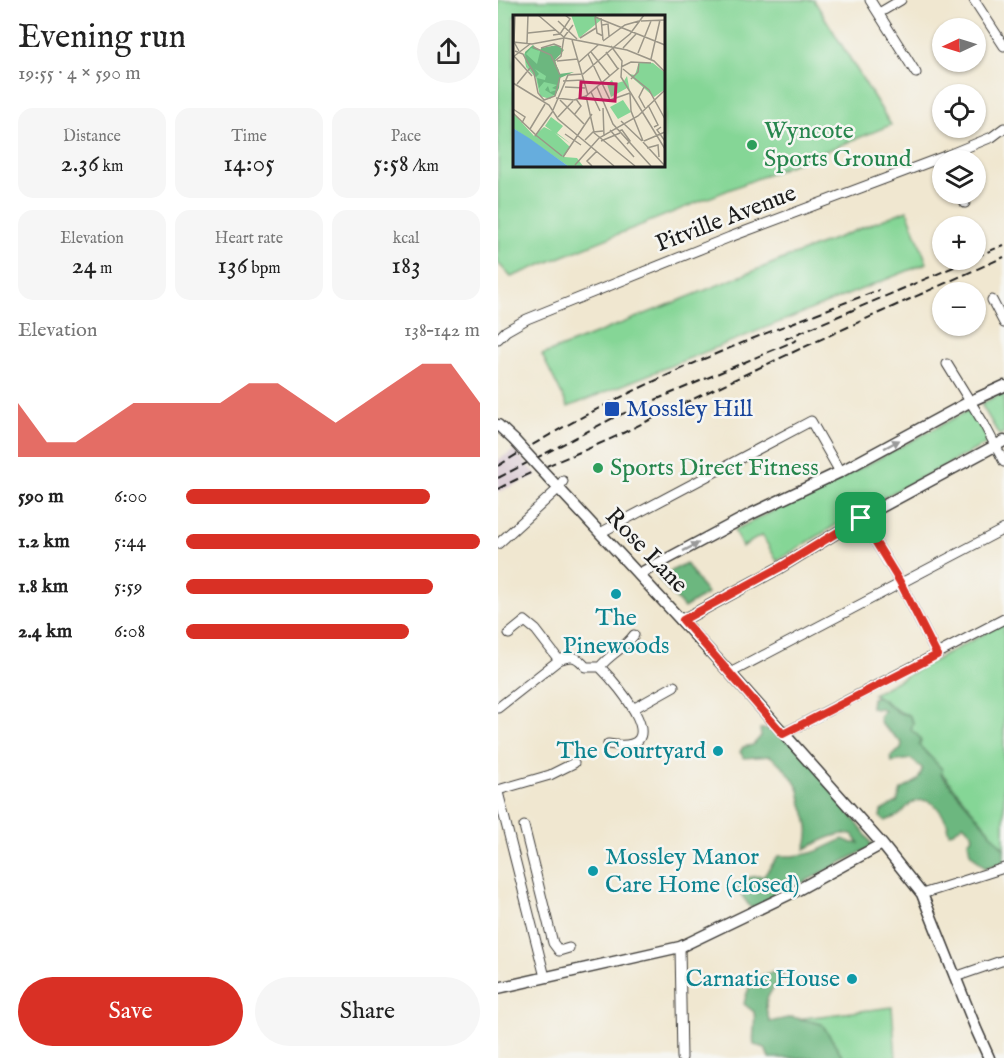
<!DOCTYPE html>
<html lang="en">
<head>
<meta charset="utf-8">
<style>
	:root { --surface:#fff; --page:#f6f6f6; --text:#222; --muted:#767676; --accent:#d93025 }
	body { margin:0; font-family:"IM FELL English",serif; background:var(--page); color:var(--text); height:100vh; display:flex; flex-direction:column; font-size:22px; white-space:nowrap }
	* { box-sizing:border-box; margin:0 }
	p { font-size:20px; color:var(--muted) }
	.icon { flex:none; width:33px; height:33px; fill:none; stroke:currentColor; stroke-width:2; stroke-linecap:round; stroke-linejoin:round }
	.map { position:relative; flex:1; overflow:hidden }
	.side { display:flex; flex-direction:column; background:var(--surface); width:498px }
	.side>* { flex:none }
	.needle { width:39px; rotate:266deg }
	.controls { position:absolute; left:434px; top:18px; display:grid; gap:12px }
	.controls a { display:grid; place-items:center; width:54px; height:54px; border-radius:50%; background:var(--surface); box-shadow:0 2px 4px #0004; font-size:30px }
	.pin { position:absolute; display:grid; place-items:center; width:51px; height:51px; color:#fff; margin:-26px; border-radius:12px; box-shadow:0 3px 9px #0006 }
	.round { display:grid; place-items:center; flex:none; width:63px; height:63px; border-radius:32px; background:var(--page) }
	.overview { display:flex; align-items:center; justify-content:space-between; height:102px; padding:0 18px }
	h1 { font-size:33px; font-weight:600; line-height:45px }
	.metrics { display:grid; grid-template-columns:repeat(3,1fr); gap:9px; height:102px; padding:6px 18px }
	.metrics div { display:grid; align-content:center; border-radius:15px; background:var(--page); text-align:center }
	.metrics b { font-size:26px; font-weight:600 }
	.metrics small { font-size:16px; font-weight:400 }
	.metrics p { font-size:16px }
	.chart { height:168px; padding:12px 18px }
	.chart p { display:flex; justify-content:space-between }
	.chart svg { width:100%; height:108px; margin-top:6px; fill:var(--accent); opacity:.7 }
	.button { display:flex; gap:12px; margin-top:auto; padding:12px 18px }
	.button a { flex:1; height:69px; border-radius:36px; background:var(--accent); color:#fff; font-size:24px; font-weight:600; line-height:69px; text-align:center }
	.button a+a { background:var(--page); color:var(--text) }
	ul { padding:0 18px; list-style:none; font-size:20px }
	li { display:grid; grid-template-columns:96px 72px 1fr; align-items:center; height:45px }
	li i { height:15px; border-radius:8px; background:var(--accent) }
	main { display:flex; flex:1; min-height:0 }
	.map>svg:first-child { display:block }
	.industrial { fill:#d1bdca }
	.green { fill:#85d696; stroke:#507959; stroke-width:1.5; fill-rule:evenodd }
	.forest { fill:#6cb77f; stroke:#446a4e; stroke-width:1.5 }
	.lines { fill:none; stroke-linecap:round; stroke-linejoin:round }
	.minor-casing { stroke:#3c3a37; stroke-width:11 }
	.tertiary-casing { stroke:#3c3a37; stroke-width:13 }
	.minor { stroke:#fff; stroke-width:9 }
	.tertiary { stroke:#fff; stroke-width:10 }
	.rail { stroke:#1c1c1c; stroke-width:2; stroke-dasharray:9 4.5; stroke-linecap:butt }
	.tertiary-bridge-casing { stroke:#3c3a37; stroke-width:13; stroke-linecap:butt }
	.tertiary-bridge { stroke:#fff; stroke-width:10 }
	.oneway { fill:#999 }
	.route-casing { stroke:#fff; stroke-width:12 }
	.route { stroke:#d93025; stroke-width:8 }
	.leisure-dot { fill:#2e9e5b; stroke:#f6f6f2; stroke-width:2 }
	.transit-dot { fill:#1a4fb4; stroke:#f6f6f2; stroke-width:2 }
	.culture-dot { fill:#0f9aa8; stroke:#f6f6f2; stroke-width:2 }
	.labels { text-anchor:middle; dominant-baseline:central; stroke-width:5; stroke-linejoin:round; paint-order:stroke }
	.leisure-label { font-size:24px; fill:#27864d; stroke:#f6f6f2; text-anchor:start }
	.street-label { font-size:24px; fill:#1c1c1c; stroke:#f6f6f2 }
	.transit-label { font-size:24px; fill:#164399; stroke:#f6f6f2; text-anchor:start }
	.culture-label { font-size:24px; fill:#0d838f; stroke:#f6f6f2; text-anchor:end }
	.inset-road { fill:none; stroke:#9b9688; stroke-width:1.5 }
	.view { fill:#c2185b; fill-opacity:0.15; stroke:#c2185b; stroke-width:3 }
	.inset-edge { fill:none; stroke:#1c1c1c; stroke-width:3 }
</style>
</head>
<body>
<main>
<section class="side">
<div class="overview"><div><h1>Evening run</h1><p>19:55 · 4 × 590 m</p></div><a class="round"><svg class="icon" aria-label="share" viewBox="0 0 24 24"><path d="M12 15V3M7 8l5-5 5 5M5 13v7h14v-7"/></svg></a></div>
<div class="metrics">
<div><p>Distance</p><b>2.36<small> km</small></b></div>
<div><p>Time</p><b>14:05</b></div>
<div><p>Pace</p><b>5:58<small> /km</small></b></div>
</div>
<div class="metrics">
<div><p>Elevation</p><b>24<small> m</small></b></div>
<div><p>Heart rate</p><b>136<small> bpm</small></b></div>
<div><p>kcal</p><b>183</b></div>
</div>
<div class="chart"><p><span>Elevation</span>138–142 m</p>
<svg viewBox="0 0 160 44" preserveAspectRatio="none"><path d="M0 44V22L10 38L20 38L30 30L40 22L50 22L60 22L70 22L80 14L90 14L100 22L110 30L120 22L130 14L140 6L150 6L160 22V44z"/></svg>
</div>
<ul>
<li><b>590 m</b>6:00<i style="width:83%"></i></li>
<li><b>1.2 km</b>5:44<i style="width:100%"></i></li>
<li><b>1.8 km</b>5:59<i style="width:84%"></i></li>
<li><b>2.4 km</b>6:08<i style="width:76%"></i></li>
</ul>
<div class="button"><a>Save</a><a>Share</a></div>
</section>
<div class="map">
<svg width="506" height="1058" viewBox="0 0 506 1058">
	<rect width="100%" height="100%" fill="#f6f6f2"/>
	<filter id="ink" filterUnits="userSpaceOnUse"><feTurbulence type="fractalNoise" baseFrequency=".0167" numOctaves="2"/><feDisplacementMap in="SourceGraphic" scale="12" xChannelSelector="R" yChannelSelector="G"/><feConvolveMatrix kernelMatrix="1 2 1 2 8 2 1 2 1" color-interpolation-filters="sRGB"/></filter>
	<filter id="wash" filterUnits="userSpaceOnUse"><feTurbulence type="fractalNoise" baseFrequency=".008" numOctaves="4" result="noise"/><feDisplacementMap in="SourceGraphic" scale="24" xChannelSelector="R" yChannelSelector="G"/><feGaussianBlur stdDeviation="1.35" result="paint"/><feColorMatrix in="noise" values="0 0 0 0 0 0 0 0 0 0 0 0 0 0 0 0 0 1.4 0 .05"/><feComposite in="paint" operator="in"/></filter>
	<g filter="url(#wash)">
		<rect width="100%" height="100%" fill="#f0e7d0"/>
		<path class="industrial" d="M16,450l23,25 -39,17v-32z"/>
		<path class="green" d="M0,0h316l77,125 -380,152 -13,-14zM16,16h149v149h-149z
			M409,210l20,53 -359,144 -26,-52z
			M506,392v41l-5,2 -18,-31z
			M473,409l17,30 -2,5 -119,62 -90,55 -15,-26 -20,12 -8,-17 108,-52z
			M506,623v226l-85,-104 2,-4 -10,-11 2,-8 -4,-7c-16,-3 -21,-15 -36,-21z
			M394,1007l4,51h-105l-2,-38z"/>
		<path class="forest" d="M188,563l21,31 -23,14 -26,-30z
			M379,696l22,17 10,2 4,7 -2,8c6,5 11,6 8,15l23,24 -1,5 63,75v13l-19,6 -15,-15 -2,-12 5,-4 -1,-4 -9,-9 -9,8 -5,1 -2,-6 1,-2c-8,-17 -19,-33 -39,-20 -4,3 -6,8 -10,10 -4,3 -9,3 -13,6l-6,-4 1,-6 16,-9 4,-12c11,-6 20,-9 21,-22l-11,-9 -19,3 -2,-5 11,-8 1,-6 -21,-19 -2,-7 5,-7 -4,-2 -5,1 -4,-2 1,-9z
			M262,729h29l81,112v3l5,1 -109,57 -15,6 -14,-19c8,-12 13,-13 27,-13l14,-20c30,1 39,-4 65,-17l9,4h7l-7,-9c-17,-2 -33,8 -47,15 6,-16 3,-27 -2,-42 -3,-6 -2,-13 -5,-19 -6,-12 -17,-24 -28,-32l-26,2 -4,-6 3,-5 10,-2 8,-9z
			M281,971l5,3c-13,19 -24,23 -14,48l22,-5 30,7 22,34h-75l-4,-10 -11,-3c-2,-11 2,-21 0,-33l-10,-8c4,-22 13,-30 35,-33z"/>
	</g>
	<g filter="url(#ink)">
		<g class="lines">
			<g class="minor-casing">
				<path id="minor" d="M372,0l46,73
					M476,0l30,46
					M381,13l22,-13
					M464,194l3,9
					M494,300l12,23
					M0,339l8,-8 21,-12 203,-82 218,-82 44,-18 12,-9
					M449,364l37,60 20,38
					M363,518l39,64 37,73
					M102,533l211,-112 29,51
					M0,544l60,-55 5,-8
					M11,634l16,-13 11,9 23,30
					M102,667c10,-13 25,-19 34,-32
					M232,673l274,-144
					M0,708l61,-48c14,-6 18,-3 27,7h14c20,20 77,88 8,77
					M135,709l41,-23
					M285,734l221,-115
					M0,790l52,-15 24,-12
					M0,792l47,185
					M26,826l29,117 6,8 10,-3
					M424,894l82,-26
					M182,947l2,111
					M457,977l49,-17"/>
			</g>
			<g class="tertiary-casing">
				<path id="tertiary" d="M0,425l16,15
					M51,478l181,195 152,171 40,50 54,135 13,29
					M141,574l114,-61 87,-41 131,-71 33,-15
					M185,620l96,-52 82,-50 143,-77
					M0,988l182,-41 114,-55 88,-48"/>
			</g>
			<use href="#minor" class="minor"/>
			<use href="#tertiary" class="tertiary"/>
			<path class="rail" d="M477,257l29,-12
				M287,339l185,-79
				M0,466c119,-76 249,-127 381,-176
				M0,478l117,-61 182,-77
				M0,489c40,-22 84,-36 125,-56 126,-62 253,-119 381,-176"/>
			<g class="tertiary-bridge-casing">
				<path id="tertiary-bridge" d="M16,440l35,38"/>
			</g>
			<use href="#tertiary-bridge" class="tertiary-bridge"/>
		</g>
		<defs><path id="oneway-solid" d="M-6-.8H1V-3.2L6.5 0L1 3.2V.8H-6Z" transform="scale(1.5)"/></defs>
		<g class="oneway">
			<use href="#oneway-solid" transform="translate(394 444) rotate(-28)"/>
			<use href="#oneway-solid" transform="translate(193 547) rotate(-27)"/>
		</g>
	</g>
	<g class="lines" filter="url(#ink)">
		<g class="route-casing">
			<path id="route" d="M363,518l39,64 37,73 -154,79 -100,-114 96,-52z"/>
		</g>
		<use href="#route" class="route"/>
	</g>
	<g class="leisure-dot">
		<circle cx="254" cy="145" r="6"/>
		<circle cx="100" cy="468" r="6"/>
	</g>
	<rect class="transit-dot" x="106" y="401" width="16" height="16" rx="3"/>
	<g class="culture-dot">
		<circle cx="118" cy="594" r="6"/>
		<circle cx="220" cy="751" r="6"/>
		<circle cx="95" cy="871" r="6"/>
		<circle cx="354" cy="979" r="6"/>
	</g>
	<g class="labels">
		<g class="leisure-label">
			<text x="266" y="131">Wyncote<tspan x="266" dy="28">Sports Ground</tspan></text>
			<text x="112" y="468">Sports Direct Fitness</text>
		</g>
		<g class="street-label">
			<text transform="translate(228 219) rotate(-21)">Pitville Avenue</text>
			<text transform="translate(148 551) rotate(46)">Rose Lane</text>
		</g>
		<g class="transit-label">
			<text x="128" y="409">Mossley Hill</text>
		</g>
		<g class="culture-label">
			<text x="118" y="618" text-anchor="middle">The<tspan x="118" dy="28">Pinewoods</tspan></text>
			<text x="208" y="751">The Courtyard</text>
			<text x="107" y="857" text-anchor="start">Mossley Manor<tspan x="107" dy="28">Care Home (closed)</tspan></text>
			<text x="342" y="979">Carnatic House</text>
		</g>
	</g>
	<g transform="translate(15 15)">
		<rect width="152" height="152" fill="#f0e7d0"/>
		<path d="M58,0h23l7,5 -22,18zM46,31l2,8 -5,4 -5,-3 8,15 -2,22 -7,7 -10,-3 -4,-18 -10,-11 -2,-13 7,-7 18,5zM126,47l14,1 11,9v18l-10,7 -26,-23 7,1zM114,61l3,16 -3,-4 -16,9 -4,-13 5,-4 2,4 10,-3zM110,85l8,12 -13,7 -8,-12zM0,98l21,23 10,-9 8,4 -7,-5 6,-9 12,9 -6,7 14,11 -16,-11 15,14 -6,10 13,1 6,8h-15l-55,-38z" fill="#85d696"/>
		<path d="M20,30l6,6 -8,-3 -5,6 11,10 4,-16 16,-3 7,5 -9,10 4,14 15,-2 -14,6 -1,10 -4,8 -10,-6 3,-4 2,6 7,-2 -5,-2 5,-3 -13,-3 -5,6 -2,-10 8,2 1,-4 -11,-7 4,5 -3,3 -10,-15 -1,-10z" fill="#6cb77f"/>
		<path d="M0,113l16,10 39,28h-55z" fill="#66addd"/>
		<path class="inset-road" d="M2,0l-1,27 5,9M25,0l27,23 62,12 27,11 11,11M82,2l70,28M82,2l2,16 6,3M88,3l2,22M45,6l19,18M128,6l24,-1M89,10l6,-1 1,12M15,18l28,-3M40,20l7,-1 10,-15 -5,-4M67,23l16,-10M59,25l16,55M90,26l22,-16 14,-4M0,27l19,2 32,-6M14,28l1,-28M98,31l11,15 -1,16 44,72M20,32l18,8 9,20M101,32l16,-13 14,-19M28,33l13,-4 7,3M110,33l13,-14M2,36l8,3 11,19 4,20 6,7 11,-4 5,-19M78,37l19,24M93,37l12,17M125,38l13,-32M75,39l22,46 20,-7M1,41l18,20M0,42l17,-13M138,44l9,-39M42,46l6,-5 3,-19 9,-12M44,46l21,-2M65,48l20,-18M108,52l10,-5 20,1M110,54l26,21 16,29M118,64l7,-7 1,-10M50,66l20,-1M0,68l36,22 9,14 56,47M4,69l13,-16M52,72l20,1M84,72l16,37 38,42M131,72l-5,10 6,11M78,77l9,19M117,79l1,17 12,30M73,81l8,36M43,83l18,2 12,-4 33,-28M47,85l24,24M135,90l10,20 -4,2M90,93l1,28M0,94l12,8 -3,6M40,95l15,-35 15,-1 31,-27M0,98l24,23M61,100l7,-9 -5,-7M45,102l15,-16M108,106l21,20M148,112l-4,3 8,11M17,114l15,-25M97,115l24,27M106,116l3,-1 8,11 -3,3M80,117l42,34M52,119l16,11M22,121l18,-25M24,121l25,20M72,125l8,-8 10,-1M88,126l19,-8M131,126l21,-9M130,127l22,24M134,133l11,-3 1,12M50,142l29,-43M62,150l24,-27 39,-22 27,-26M79,151l-5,-5 10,-10"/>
		<path class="view" d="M68,67l35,2 -1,17 -35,-3z"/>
		<rect width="152" height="152" class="inset-edge"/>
	</g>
</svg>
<div class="controls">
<a><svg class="needle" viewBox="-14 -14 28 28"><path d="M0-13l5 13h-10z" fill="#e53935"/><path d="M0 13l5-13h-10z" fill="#767676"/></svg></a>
<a><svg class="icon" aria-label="locate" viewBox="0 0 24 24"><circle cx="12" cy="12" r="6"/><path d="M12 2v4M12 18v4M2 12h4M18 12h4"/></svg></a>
<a><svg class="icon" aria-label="layers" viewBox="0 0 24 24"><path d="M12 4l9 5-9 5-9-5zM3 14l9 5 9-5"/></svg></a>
<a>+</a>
<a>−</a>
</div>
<div class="pin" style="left:363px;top:518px;background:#1e9e55"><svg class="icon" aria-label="arrive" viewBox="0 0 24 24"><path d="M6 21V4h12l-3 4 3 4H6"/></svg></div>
</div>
</main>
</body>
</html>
